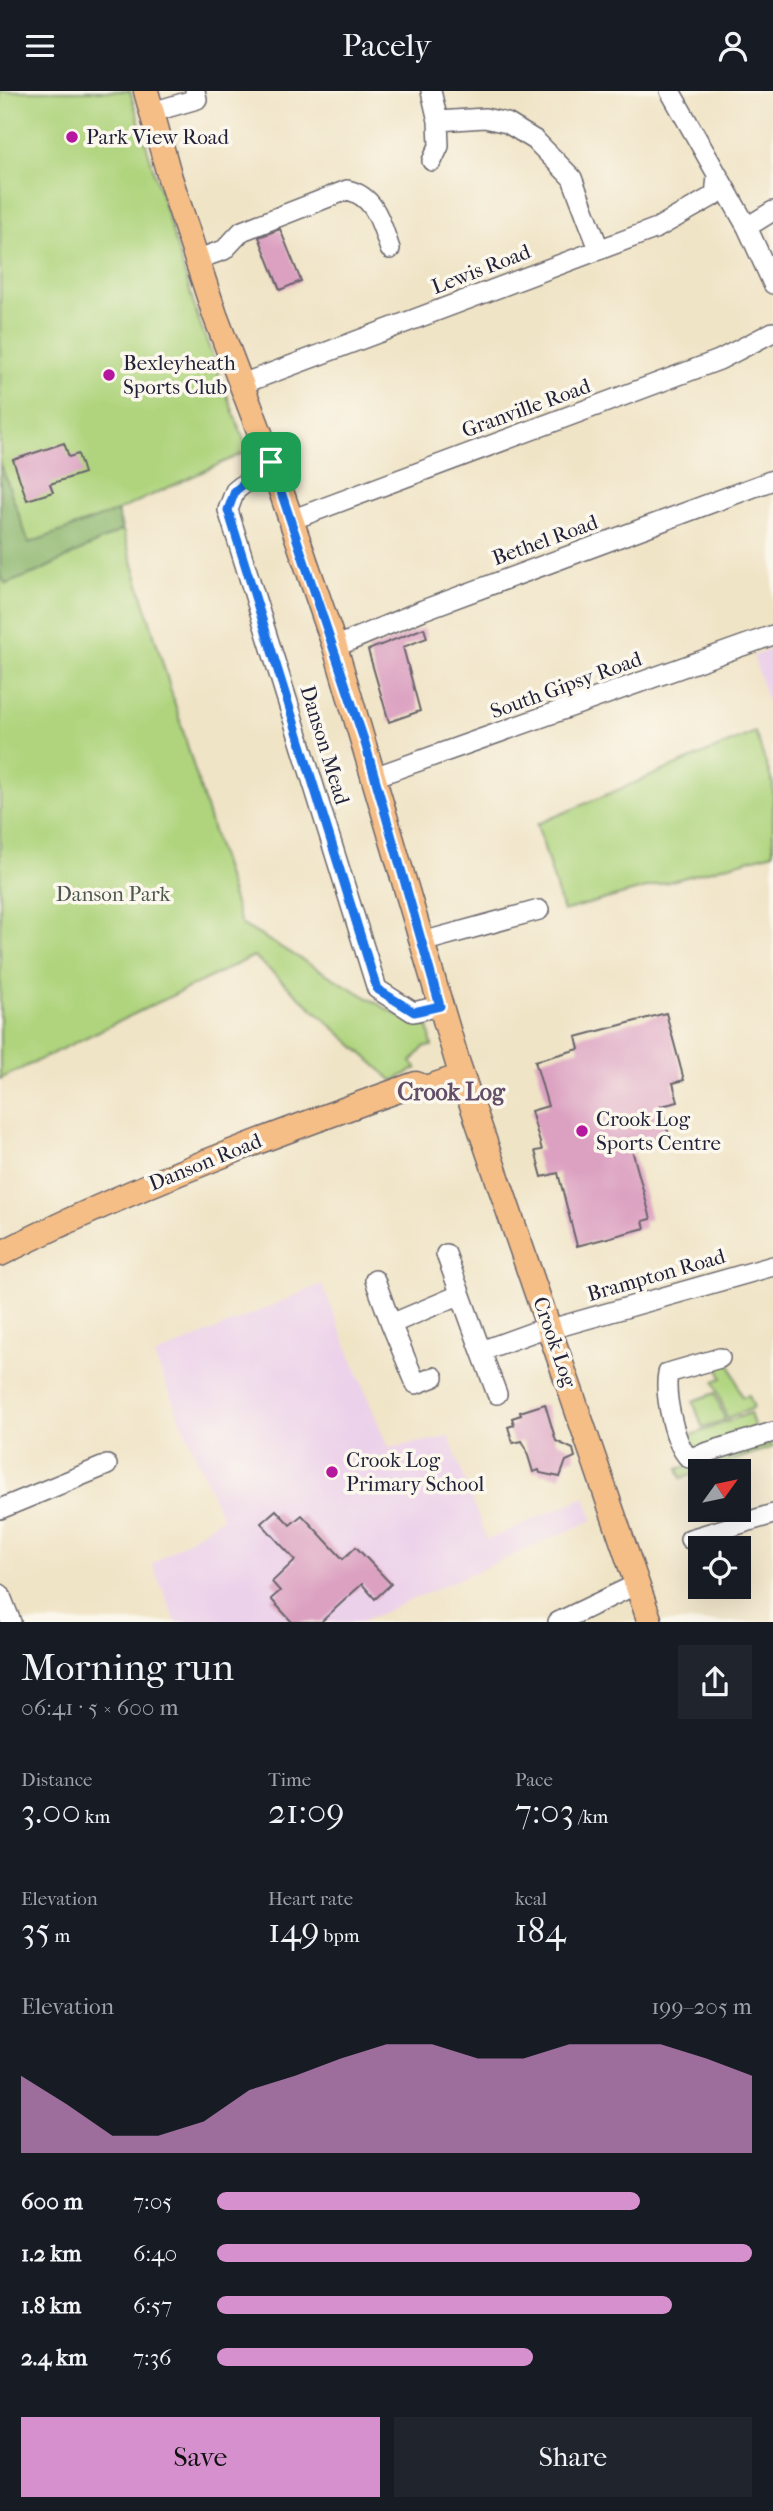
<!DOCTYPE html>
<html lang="en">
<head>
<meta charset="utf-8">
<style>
	:root { --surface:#171b24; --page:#20242c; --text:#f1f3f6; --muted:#9ea1a6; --accent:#d690ce }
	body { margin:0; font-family:"IM FELL French Canon",serif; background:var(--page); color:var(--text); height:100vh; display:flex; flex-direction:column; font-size:26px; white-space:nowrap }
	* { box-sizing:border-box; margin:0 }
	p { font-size:23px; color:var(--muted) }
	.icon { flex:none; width:38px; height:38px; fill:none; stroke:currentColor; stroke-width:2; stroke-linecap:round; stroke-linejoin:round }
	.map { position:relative; height:1531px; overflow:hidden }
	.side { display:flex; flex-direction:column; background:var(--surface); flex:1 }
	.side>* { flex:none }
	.needle { width:46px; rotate:57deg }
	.controls { position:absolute; left:688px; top:1368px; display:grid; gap:14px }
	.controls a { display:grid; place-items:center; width:63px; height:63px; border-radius:0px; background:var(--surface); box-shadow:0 7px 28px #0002; font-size:35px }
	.pin { position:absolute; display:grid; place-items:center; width:60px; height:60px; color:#fff; margin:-30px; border-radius:14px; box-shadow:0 4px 10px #0006 }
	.round { display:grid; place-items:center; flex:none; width:74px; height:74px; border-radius:0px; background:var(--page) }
	.summary { display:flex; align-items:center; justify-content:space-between; height:119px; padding:0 21px }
	h1 { font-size:38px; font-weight:600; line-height:52px }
	.figures { display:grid; grid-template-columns:repeat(3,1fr); gap:10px; height:119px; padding:7px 21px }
	.figures div { display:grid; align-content:center }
	.figures b { font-size:35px; font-weight:600 }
	.figures small { font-size:19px; font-weight:400 }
	.figures p { font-size:19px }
	.chart { height:196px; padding:14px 21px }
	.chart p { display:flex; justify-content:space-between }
	.chart svg { width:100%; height:126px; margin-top:7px; fill:var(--accent); opacity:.7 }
	.primary-button { display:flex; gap:14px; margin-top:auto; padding:14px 21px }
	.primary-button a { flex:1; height:80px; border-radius:0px; background:var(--accent); color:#111; font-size:28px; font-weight:600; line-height:80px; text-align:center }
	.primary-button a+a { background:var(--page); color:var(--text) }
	ul { padding:0 21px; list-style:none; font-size:23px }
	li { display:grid; grid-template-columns:112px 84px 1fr; align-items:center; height:52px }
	li i { height:18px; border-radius:9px; background:var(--accent) }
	header { display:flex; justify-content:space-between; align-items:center; height:91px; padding:0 21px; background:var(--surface); font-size:32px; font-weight:600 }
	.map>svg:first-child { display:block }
	.built { fill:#ecd1ea }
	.green { fill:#afd47d; stroke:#687b5c; stroke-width:2 }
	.forest { fill:#8bb66c; stroke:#566c54; stroke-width:2 }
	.building { fill:#dca1c1 }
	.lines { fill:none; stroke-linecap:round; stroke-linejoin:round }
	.minor-casing { stroke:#6a666c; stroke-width:22 }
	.major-casing { stroke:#6a666c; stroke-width:27 }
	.minor { stroke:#fff; stroke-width:19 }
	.major { stroke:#f6be87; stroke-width:24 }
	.route-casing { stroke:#fff; stroke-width:14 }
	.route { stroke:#1a73e8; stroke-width:9 }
	.poi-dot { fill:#b5179e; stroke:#fbf7ec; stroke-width:2.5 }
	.labels { text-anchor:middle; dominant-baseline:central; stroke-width:7; stroke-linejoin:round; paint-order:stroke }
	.poi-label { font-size:21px; fill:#22223b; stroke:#fbf7ec; text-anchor:start }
	.street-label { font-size:21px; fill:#22223b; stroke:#fbf7ec }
	.park-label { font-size:21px; fill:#4c574f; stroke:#fbf7ec }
	.quarter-label { font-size:24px; font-weight:bold; fill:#634e6a; stroke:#fbf7ec }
</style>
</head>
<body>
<header><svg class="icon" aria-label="menu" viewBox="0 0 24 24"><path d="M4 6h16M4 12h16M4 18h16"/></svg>Pacely<svg class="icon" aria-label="person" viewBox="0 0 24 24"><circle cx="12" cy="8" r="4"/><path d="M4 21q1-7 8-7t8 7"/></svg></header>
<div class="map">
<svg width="773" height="1531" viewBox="0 0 773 1531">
	<rect width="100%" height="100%" fill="#fbf7ec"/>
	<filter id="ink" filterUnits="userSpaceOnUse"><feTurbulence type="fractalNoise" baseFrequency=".0143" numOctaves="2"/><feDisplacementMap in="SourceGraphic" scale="14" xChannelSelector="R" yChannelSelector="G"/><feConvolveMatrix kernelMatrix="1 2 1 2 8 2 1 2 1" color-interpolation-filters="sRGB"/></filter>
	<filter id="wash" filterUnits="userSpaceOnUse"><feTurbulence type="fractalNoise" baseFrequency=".00686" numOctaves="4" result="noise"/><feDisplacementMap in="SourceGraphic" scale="28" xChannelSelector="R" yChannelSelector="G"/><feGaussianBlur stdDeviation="1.57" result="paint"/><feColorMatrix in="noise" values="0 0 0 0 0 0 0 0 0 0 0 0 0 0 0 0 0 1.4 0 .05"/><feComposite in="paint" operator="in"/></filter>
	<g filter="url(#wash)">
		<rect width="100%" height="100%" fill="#f0e4c6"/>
		<path class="built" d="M773,558v70l-20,-63z
			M322,1193l66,164 61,-11 38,103 98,-43 8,23 -232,102h-185l-24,-58 70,-46 -68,-162z"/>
		<path class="green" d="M0,0h130l68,227 50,133 -131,60 124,413 175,102h12l4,20 -8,1 -13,15 6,6 -24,13 -139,-125 -254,123z
			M755,641l18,52v69l-210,58 -26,-87z
			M727,1264l15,42 7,-2 5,13 -27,10 -13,-37 8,-3 -4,-11z
			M715,1302l10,27 -22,8 -10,-27z
			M750,1322l6,18 -63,20 -9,-13z
			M760,1350l1,4 9,-2 3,4 -92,31 -3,-9z"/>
		<path class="forest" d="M0,371l29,81 88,-32 5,19 -82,41 -34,13 -6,-8z"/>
		<g id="blocks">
			<path class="building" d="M280,138l21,52 -21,9 -21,-53z
				M64,352l5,14 9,-3 6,19 -34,11 3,8 -26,8 -14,-40z
				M424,537l3,10 -24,9 17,64 -31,11 -21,-72z
				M666,922l18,67 -11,3 5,19 -17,4 8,30 -38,10 20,73 -8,2 2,7 -68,18 -19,-73 -16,4 -7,-26 7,-1 -11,-39 17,-5 -13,-45 44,-12 -3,-12z
				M545,1313l11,37 17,8 2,8 -9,4 -6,16 -20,-4 -1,-3 -6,2 -8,-26 -3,-5 -9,2 -5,-16 6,-2 -2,-7 9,-3 -1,-3z
				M276,1419l14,15 12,-10 41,44 13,-12 35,37 -16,15 -13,-15 -41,38h-29l-21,-23 9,-8 -8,-9 23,-22 -34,-37z"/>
		</g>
	</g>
	<g filter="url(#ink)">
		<use href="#blocks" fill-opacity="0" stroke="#6a666c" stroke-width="2"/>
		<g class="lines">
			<g class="minor-casing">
				<path id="minor" d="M431,0l7,30 47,-3 22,5 28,17 37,38 27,71
					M670,0l77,136 26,57
					M152,21l45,-13 -2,-8
					M432,70l7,-15 -1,-25
					M747,136l26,-16
					M198,168l26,-9 18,-19 105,-41c29,6 34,34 43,59
					M242,293l415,-156 58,-33 2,-18
					M271,371l-36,29 -7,19 149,479 36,23 27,-6
					M291,429l428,-160 54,-28
					M335,556l88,-37 350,-130
					M374,686l399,-142
					M422,851l117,-32
					M446,1163l35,97 69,-25
					M375,1189l16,44
					M551,1238l222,-63
					M481,1260l16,43
					M720,1267l-52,15c-4,21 6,71 21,85l84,-26
					M434,1286l-18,7 -25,-60 68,-29
					M0,1418l107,-44
					M690,1448l83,-25
					M0,1503l11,28
					M558,1531l79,-38"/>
			</g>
			<g class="major-casing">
				<path id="major" d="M146,0l24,87 45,137 56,147 64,185 123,417 192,558
					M0,1163c135,-68 274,-120 416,-170l10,4 36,-12"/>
			</g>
			<use href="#minor" class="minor"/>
			<use href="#major" class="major"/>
		</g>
	</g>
	<g class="lines" filter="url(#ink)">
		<g class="route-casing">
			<path id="route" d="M271,371l94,281 75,263 -26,6 -37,-23 -149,-479 7,-19z"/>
		</g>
		<use href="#route" class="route"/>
	</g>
	<g class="poi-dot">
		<circle cx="72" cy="46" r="7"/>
		<circle cx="109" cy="284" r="7"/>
		<circle cx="582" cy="1040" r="7"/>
		<circle cx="332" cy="1381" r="7"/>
	</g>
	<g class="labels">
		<g class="poi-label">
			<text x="86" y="46">Park View Road</text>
			<text x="123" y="272">Bexleyheath<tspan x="123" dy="24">Sports Club</tspan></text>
			<text x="596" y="1028">Crook Log<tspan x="596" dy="24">Sports Centre</tspan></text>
			<text x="346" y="1369">Crook Log<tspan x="346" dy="24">Primary School</tspan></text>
		</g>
		<g class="street-label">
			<text transform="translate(481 178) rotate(-21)">Lewis Road</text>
			<text transform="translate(526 317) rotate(-20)">Granville Road</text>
			<text transform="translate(545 449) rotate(-20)">Bethel Road</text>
			<text transform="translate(566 594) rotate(-20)">South Gipsy Road</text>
			<text transform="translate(325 654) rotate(73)">Danson Mead</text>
			<text transform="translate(205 1071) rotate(-22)">Danson Road</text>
			<text transform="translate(656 1184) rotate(-16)">Brampton Road</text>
			<text transform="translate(555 1251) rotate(71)">Crook Log</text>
		</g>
		<g class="park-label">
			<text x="113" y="803">Danson Park</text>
		</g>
		<g class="quarter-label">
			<text x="451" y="1001">Crook Log</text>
		</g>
	</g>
</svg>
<div class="controls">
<a><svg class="needle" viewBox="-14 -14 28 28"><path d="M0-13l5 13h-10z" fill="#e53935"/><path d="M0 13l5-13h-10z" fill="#9ea1a6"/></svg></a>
<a><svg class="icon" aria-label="locate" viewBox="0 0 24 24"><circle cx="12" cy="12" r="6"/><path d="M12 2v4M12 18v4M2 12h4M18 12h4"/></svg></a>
</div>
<div class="pin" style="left:271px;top:371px;background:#1e9e55"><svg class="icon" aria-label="arrive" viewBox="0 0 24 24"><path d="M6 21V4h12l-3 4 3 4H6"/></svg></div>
</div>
<section class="side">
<div class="summary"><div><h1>Morning run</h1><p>06:41 · 5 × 600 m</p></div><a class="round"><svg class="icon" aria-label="share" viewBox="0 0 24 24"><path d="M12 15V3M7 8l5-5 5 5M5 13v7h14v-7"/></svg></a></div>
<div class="figures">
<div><p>Distance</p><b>3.00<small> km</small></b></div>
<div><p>Time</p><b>21:09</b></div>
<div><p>Pace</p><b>7:03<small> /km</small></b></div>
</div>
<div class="figures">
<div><p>Elevation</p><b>35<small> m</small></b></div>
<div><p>Heart rate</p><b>149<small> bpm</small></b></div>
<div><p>kcal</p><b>184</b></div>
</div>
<div class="chart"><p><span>Elevation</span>199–205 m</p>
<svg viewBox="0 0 160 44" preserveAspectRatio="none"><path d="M0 44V17L10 27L20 38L30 38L40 33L50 22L60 17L70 11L80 6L90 6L100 11L110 11L120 6L130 6L140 6L150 11L160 17V44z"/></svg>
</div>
<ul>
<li><b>600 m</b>7:05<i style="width:79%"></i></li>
<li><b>1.2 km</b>6:40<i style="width:100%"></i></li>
<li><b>1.8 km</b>6:57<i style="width:85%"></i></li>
<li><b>2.4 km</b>7:36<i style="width:59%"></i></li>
</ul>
<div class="primary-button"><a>Save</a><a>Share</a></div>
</section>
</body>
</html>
